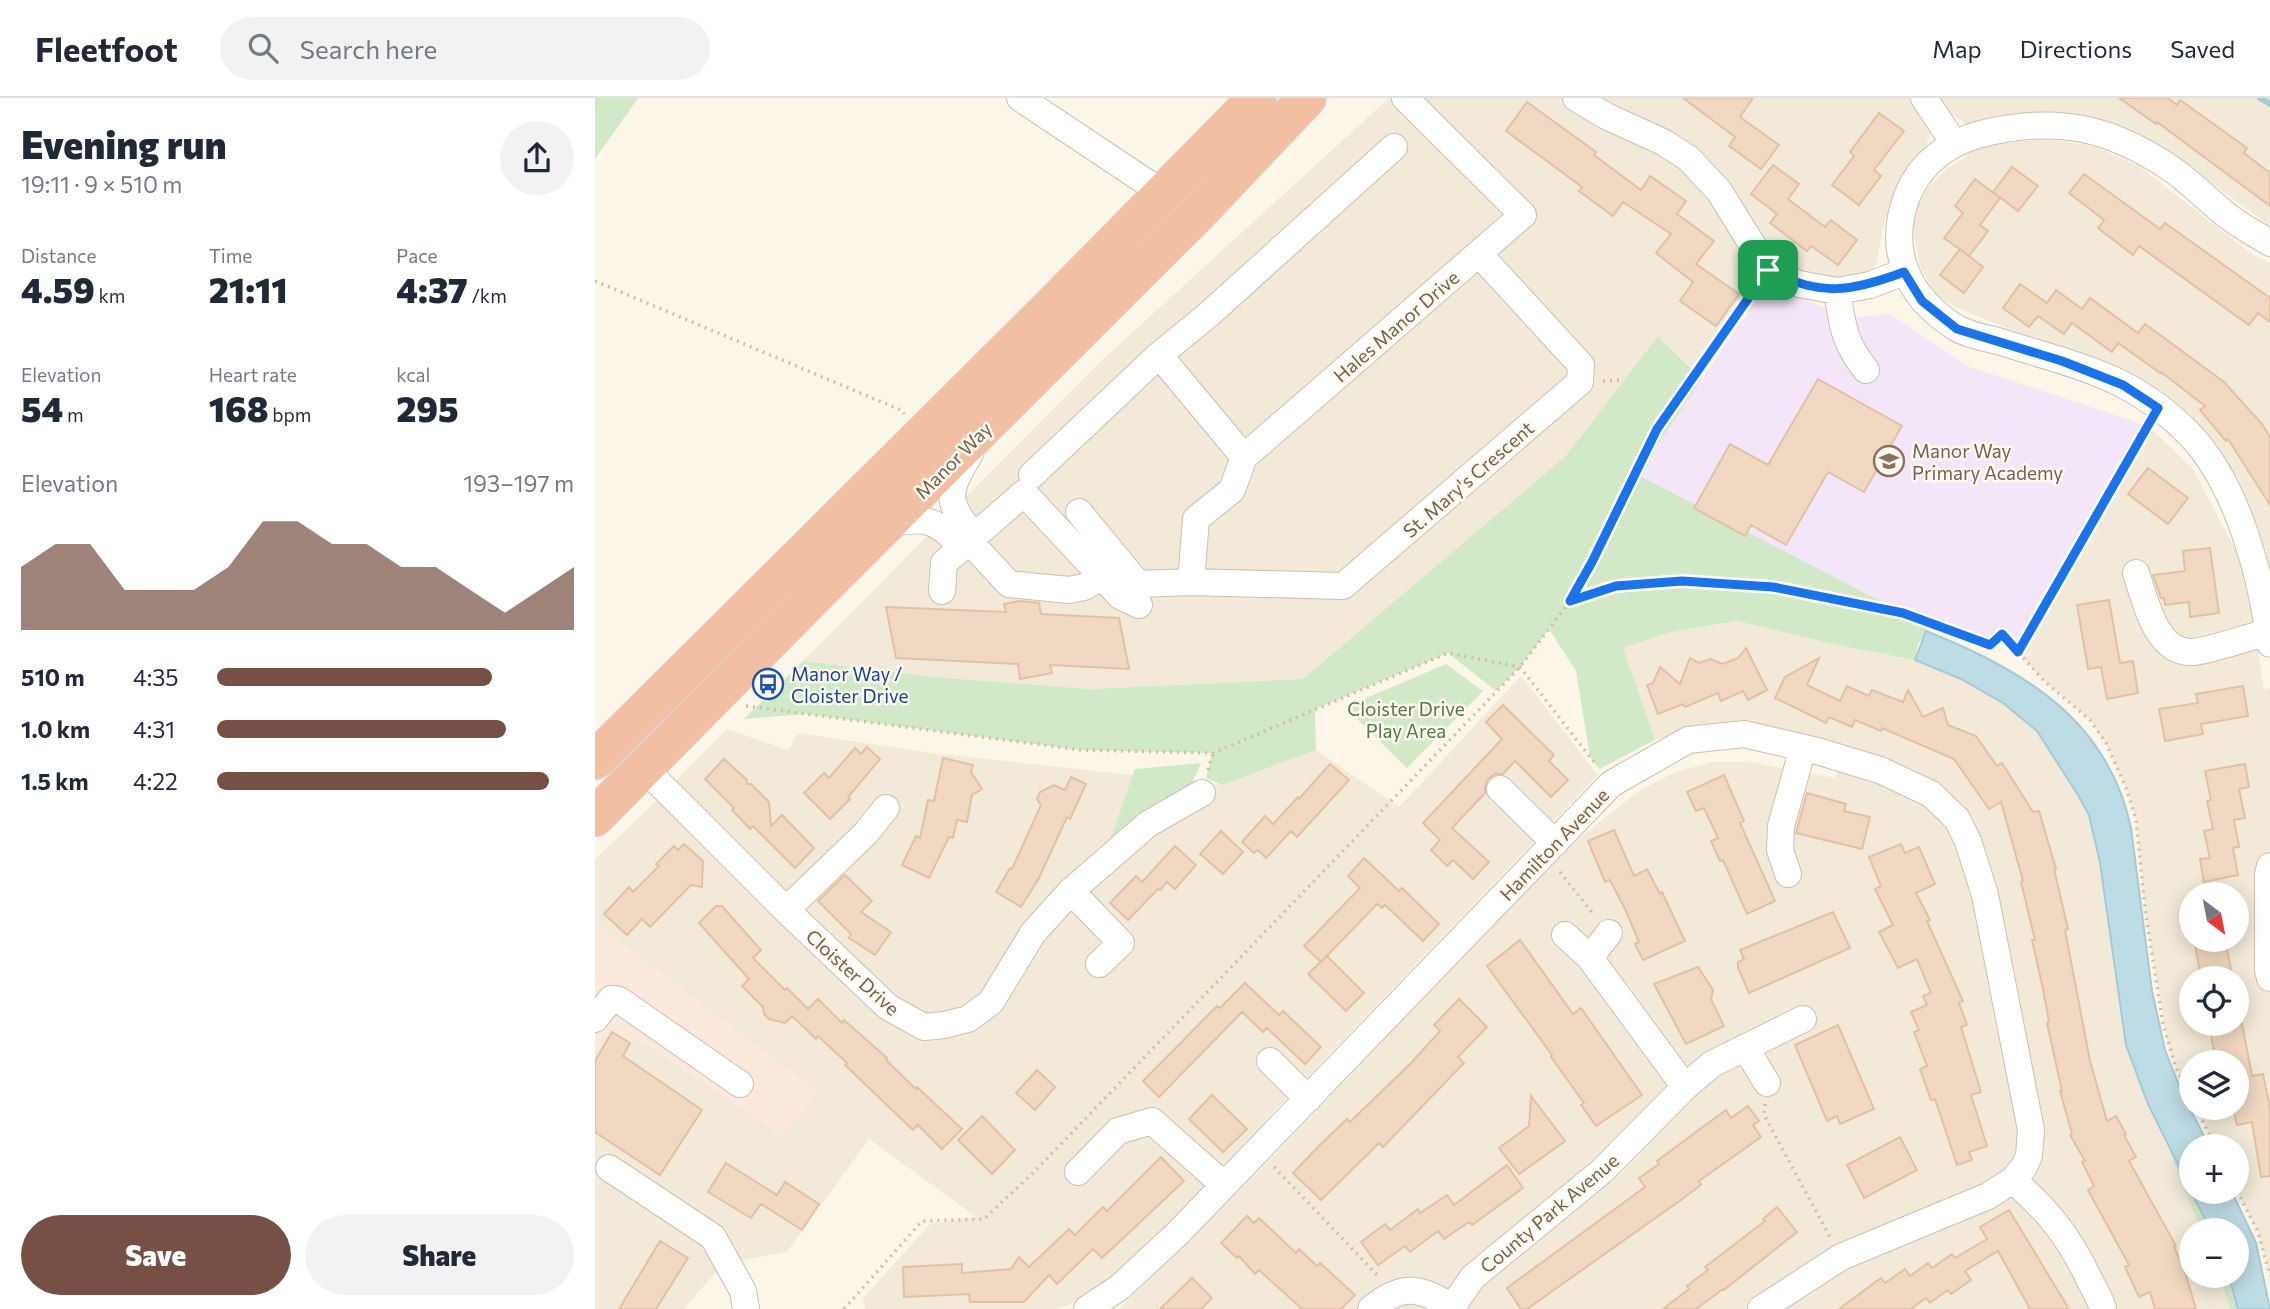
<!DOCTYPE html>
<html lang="en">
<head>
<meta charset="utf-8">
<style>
	:root { --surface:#fff; --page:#f2f2f3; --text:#1f2937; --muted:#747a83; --line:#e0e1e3; --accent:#765044 }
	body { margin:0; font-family:Commissioner,sans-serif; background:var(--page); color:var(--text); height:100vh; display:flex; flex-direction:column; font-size:26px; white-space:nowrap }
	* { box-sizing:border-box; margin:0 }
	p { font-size:23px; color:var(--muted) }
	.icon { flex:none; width:38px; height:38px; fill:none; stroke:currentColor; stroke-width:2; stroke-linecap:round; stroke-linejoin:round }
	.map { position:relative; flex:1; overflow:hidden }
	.details { display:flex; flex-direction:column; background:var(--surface); width:595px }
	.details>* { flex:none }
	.needle { width:46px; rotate:148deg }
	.fabs { position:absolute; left:1584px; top:784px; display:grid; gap:14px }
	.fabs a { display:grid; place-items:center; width:70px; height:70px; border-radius:50%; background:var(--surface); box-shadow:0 4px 18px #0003; font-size:35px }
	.pin { position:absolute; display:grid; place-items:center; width:60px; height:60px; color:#fff; margin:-30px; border-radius:14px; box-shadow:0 4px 10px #0006 }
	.round { display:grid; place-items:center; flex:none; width:74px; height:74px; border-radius:37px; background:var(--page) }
	.head { display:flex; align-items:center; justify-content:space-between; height:119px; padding:0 21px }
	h1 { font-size:38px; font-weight:800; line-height:52px }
	.stats { display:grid; grid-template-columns:repeat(3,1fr); gap:10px; height:119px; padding:7px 21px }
	.stats div { display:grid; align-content:center }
	.stats b { font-size:35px; font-weight:800 }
	.stats small { font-size:19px; font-weight:400 }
	.stats p { font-size:19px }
	.chart { height:196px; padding:14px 21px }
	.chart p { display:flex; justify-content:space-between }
	.chart svg { width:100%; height:126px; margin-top:7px; fill:var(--accent); opacity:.7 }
	.action { display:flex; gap:14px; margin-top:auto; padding:14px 21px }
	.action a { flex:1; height:80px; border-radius:42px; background:var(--accent); color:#fff; font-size:28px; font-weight:800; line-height:80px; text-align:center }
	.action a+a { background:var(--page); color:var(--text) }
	ul { padding:0 21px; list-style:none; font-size:23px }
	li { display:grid; grid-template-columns:112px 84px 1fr; align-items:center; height:52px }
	li i { height:18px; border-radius:9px; background:var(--accent) }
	header { display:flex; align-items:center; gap:42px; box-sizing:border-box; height:98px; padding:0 35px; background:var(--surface); border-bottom:2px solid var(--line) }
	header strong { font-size:33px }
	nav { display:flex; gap:38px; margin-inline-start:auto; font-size:24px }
	.search { width:490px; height:63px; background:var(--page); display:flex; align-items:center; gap:18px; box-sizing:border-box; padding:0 24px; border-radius:38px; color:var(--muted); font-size:26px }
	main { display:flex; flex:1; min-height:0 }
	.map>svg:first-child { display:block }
	.residential { fill:#f3e9d8; fill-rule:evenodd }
	.commercial { fill:#fbe9de }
	.education { fill:#f3e6f8 }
	.green { fill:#d2e9c8 }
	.water { fill:#bedce5; stroke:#a5cad6; stroke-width:2 }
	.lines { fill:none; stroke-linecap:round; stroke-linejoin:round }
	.stream { stroke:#a5cad6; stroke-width:6 }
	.building { fill:#f0d8c2; stroke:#e2c1a3; stroke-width:2 }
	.minor-casing { stroke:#cebfaf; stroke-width:28 }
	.highway-casing { stroke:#dbd5d1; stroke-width:40 }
	.path { stroke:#d5bca4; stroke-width:3.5; stroke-dasharray:2 5; stroke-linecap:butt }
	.minor { stroke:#fff; stroke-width:26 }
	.highway { stroke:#f3bfa3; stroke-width:38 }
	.route-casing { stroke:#fff; stroke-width:14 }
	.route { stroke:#1a73e8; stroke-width:9 }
	.labels { text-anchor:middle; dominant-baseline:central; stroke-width:5; stroke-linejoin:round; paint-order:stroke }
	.street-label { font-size:19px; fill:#765f4d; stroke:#fefaf0 }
	.education-label { font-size:19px; fill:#785e54; stroke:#fefaf0; text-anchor:start }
	.transit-label { font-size:19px; fill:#164399; stroke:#fefaf0; text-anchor:start }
	.park-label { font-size:19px; fill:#517a45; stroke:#fefaf0 }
</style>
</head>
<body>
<header>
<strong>Fleetfoot</strong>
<div class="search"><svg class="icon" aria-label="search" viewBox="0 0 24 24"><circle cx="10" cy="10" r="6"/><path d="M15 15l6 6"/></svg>Search here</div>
<nav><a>Map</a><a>Directions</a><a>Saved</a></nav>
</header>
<main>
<section class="details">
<div class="head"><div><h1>Evening run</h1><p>19:11 · 9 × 510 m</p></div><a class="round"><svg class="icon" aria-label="share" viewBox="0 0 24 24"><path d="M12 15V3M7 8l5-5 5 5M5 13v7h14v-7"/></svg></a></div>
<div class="stats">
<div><p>Distance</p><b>4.59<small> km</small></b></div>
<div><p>Time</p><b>21:11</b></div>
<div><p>Pace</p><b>4:37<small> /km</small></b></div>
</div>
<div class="stats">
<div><p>Elevation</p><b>54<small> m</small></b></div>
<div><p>Heart rate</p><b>168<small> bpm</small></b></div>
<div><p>kcal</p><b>295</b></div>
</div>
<div class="chart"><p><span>Elevation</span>193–197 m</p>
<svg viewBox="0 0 160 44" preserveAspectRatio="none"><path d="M0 44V22L10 14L20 14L30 30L40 30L50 30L60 22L70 6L80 6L90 14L100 14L110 22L120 22L130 30L140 38L150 30L160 22V44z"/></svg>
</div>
<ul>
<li><b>510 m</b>4:35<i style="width:77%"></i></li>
<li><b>1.0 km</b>4:31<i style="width:81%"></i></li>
<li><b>1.5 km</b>4:22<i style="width:93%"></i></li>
</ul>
<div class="action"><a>Save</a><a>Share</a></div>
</section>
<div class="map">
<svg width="1675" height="1211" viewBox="0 0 1675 1211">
	<rect width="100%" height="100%" fill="#fcf6e9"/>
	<path class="residential" d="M794,0h524l19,28 -6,20 -31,43 -12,38 -7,38 -10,12 -50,1 -54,-5 -70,94 -34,-31 -202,265 -153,78 -213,10 -154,-12 -133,-16 296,-298z
		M1344,0h331v128l-105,-77 -65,-29 -133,5 -20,-14z
		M1448,41l50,7 47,21 113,88 17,8v315l-5,-30 -40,-85 -65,-73 -205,-83 -19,-12 -16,-28 -9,-47 16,-32 20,-19 33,-23z
		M1553,328l45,43 45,86 10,31 16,104 6,-2v588l-12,-44 -21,-41v-45h-22l-19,-38h41v-46h-46v36l-15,-30 -8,-22 -23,-137 -9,-90 -10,-31 -20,-44 -16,-24 -46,-39 -26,-29zM1596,796h46v46h-46zM1596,880h46v46h-46z
		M1142,523l100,24 78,15 46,19 42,24 34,28 52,84 18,90 19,140 22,59 21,46 32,80h-10v46h29l10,33h-1111l148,-146 296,-312 73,-58 37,-20 39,-11h38l85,16 12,-33 -95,-18 -65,3 -32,10 -33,-92 45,-15z
		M926,578l77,99 -353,367 -96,104 -42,35 -38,24 -13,4h-191l-2,-11 67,-74 46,-7 -107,-78 -82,113 -48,9 -24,12 -31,36h-89v-206l40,-67 147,100 35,-44 -222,-169v-64l50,-47 82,-83 61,21 10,-17 133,20 291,32 94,-35 83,57z"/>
	<path class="commercial" d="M0,825l222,169 -35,44 -147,-100 -40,67z"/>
	<path class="education" d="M1171,186l83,34 41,-4 77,52 181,60 -130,226 -16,-17 -12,9 -87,-31 -315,-28 69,-139z"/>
	<path class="green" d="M0,0h43l-43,61z
		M1063,238l44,43 -45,67 -15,31 261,136 29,11 -14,20 -3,16 -78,-15 -100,-24 -70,12 -44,15 32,92 -56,29 -9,-12 -14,-86 -27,-42 -29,38 -24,24 -48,-38 -133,56 1,41 -94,35 -16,-7 6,-25 -131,-3 -275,-36 -62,5 59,-58 133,16 154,12 213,-10 263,-223z
		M851,566l37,27 -76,77 -62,-61z
		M606,665l-11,25 -80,52 25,-71z
		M1574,1052l42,80h-10z
		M1625,1178h9l9,33h-8z"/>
	<path class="water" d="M1331,533c96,38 182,88 205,197l21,163 13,59 17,43 27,53h-18v45l-43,-87 -22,-59 -26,-182 -11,-48 -11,-20 -41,-64 -34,-28 -42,-24 -46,-19z
		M1596,1094h41l24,51 14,66h-32l-9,-33h8v-46h-26z"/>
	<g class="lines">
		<path class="stream" d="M1665,0l10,6"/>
	</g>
	<path class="building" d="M1088,0h70l-13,19 39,28 -18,24 -32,-23 6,-9z
		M1524,0h49l9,7 3,-5 67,48 -3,5 26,20v33l-113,-84 -1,2z
		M932,4l69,50 -2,3 47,35 9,-14 36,25 -9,13 37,27 -18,23 43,30 -23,32 -36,-25 13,-19 -37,-29 15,-19 -48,-32 -10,14 -34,-25 3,-4 -76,-56z
		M1284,15l25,18 -30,39 7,6 -22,29 -27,-20 22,-29 -4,-4z
		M1178,67l26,19 -11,15 37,28 6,-7 26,20 -19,25 -27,-19 -4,5 -37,-28 7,-9 -26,-20z
		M1417,69l26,19 -20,25 -25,-19z
		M1489,76l76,55 5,-6 105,75v24l-12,-9 -9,12 -110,-79 -6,9 -35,-27 6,-8 -35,-27z
		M1380,81l25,19 -20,27 8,6 -19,25 -25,-18 19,-25 -8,-7z
		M1365,151l23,18 -19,26 -24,-18z
		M1425,186l27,19 9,-13 26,19 8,-11 48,35 7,-9 79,58 38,42 8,13v68l-42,-66 -2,2 -26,-31 5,-4 -44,-34 -1,1 -42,-30 -6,9 -40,-29 -8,11 -26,-18 -9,11 -26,-19z
		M1223,281l84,47 -38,66 -36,-20 -42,73 -35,-20 -6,11 -51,-28 36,-64 38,21z
		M1553,370l40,30 -20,26 -40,-30z
		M1615,450l9,65 -29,4 -1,-15 -24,3 -1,-7h-3l-8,-23 32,-4 -2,-20z
		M1514,502l11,63 13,-2 5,32 -31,6 -6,-32 -13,2 -11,-64z
		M424,503l20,2 2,11 78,4 10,51 -79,-4 2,8 -32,6 -2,-15 -122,-6 -10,-51 120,5 -2,-8z
		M1151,550l21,42 -19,10 -5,-9 -22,10 -3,-8 -33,14 -2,-3 -25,10 -11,-29 6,-2 7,-16 20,17 10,-26 9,5 11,-4 13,5 15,-6z
		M1224,560l-12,27 33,16 7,-15 22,10 3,-6 31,12 5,-12 15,27 20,-9 5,17 28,11 21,30 5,-3 31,49 6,-1 17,58h-2l14,60 -3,1 25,131 17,60 9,-5 10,18 -2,1 12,22 -7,4 47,85 -2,1 10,22 12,40h-41l-5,-17 -11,5 -14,-30 4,-2 -41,-75 6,-4 -12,-24 3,-1 -15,-26 2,-1 -12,-43h2l-15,-68 2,-1 -6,-33 -11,-49h3l-14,-58 2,-1 -22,-79 -12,7 -35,-50 -72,-31 -1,3 -26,-11 -3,7 -23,-10 -3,6 -51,-25 10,-21z
		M1648,588l5,30 -47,8 2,10 -38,7 -6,-32 39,-6 -2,-9z
		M908,607l51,50 -5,6 19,19 -17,17 -36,-36 -12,13h-8l-7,5 -3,7v7l-33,35 37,34 -16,17 -20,-19 -6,6 -16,-16 9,-10 -17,-17 79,-84 -16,-17z
		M272,649l13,12 -32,38 2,2 -20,20 -26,-26 20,-20 5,5 26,-30 6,6z
		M348,660l30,7 -2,7 11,17 -10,6 -5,27 -10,-2 -4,18 -4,-1 -20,41 -27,-13 14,-29 4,2 8,-38 6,1z
		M129,661l23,21v4h4l18,18 2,24 11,-11 32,33 -19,20 -42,-42 -3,3 -18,-19 2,-2 -29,-29z
		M735,666l19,16 -52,57 -6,-6 -25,27 -8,-8 -4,3 -12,-11 23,-26 8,8 25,-27 1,2z
		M1650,666l4,23 -10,2 6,29 -11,2 5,27 -6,1 5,27 -34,7 -4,-23 10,-1 -6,-27 9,-2 -6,-28 4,-1 -6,-29z
		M1129,677l20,46 -4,2 35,78 -28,13 -24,-54 -3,1 -9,-20 7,-3 -14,-30 -8,3 -9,-19z
		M476,679l15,7 -16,35 -3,-2 -28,61 -18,29 -25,-15 14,-24 2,1 29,-64 -4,-6 3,-7 14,-7 11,5z
		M1212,695l39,11 -2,7 26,6 -8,32 -66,-16z
		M1019,732l20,46 13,-7 13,25 2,-2 23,49 -42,19 -8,-16 4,-2 -13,-31 -16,-31 -5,2 -17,-41z
		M626,733l22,21 -20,22 -23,-20z
		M89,746l19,17 -1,26 -11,-2 -41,42 -8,-8 -15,16 -23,-21 25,-27 4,5 26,-26 -3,-2 18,-18 4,4z
		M1306,746l4,9 14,-6 16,37 -19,9 14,27 -3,1 36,80 -4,2 8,22 -6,2 20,65 -10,3 16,51 -18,6 3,8 -15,5 -22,-66 -4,1 -11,-31 7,-3 -13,-34 5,-2 -8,-18 16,-7 -4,-9 8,-3 -14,-34 -19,9 -19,-36 14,-7 -18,-36 6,-3 -12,-29z
		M580,748l21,19 -21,24 -8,-7 -7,8 -2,-1 -30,31 -18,-17 26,-27 6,6z
		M769,760l35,33 3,-3 37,36 -16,17 -38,-36 -3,3 -5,-4 -56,58 -17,-16 56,-58 -12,-12z
		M250,777l27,26 -11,11 30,20 -16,23 -26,-17 2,-4 -33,-33z
		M121,808h6l39,44 -8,8 32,32 2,-2 21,21 10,-10 24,24 2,-3 43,38 -1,2 30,29 1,-2 45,42 -20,20 -24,-24 -5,5 -68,-65 2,-2 -29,-27 -2,3 -24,-23 -7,7 -16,-4 -5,-5 -1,-7 -21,-21 7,-7 -50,-56z
		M1238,814l17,36 -101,45 -11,-25v-6l6,-3 -4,-9z
		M925,842l53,74 8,-6 61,87 -46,31 -15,-21 3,-2 -33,-46 1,-2 -65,-89z
		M1599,842h31l7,34 -31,4z
		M732,858l37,37 -18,18 -38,-37z
		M1103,869l15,23 -2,9 13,27 -38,18 -32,-60z
		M650,885l34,32 4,-4 38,36 -16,17 -38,-36 -4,4 -21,-20 -83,85 -16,-16 74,-75 3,2z
		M864,901l28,28 -29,30 6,6 -81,84 -4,-4 -58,57 -28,-27 25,-26 29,-28 3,3 62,-60 28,-31 -6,-6z
		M1614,926h33l10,52 11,-2 7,34v68l-9,1 -9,-55 -15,3 -4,-17h4v-46h-21z
		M1243,927l36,84 -34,15 -3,-8 -10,5 -32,-76z
		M17,934l18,11 -7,13 79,54 -42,65 -65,-43v-71z
		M442,972l18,17 -20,23 -19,-17z
		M617,997l35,34 -24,23 -34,-33z
		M936,998l34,45 -46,33 -20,-26 30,-22z
		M1153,1008l11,15 -6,4 8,12 -62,44 2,4 -20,15 -154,109h-6l-14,-21 138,-101 -6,-9 20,-14 -2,-3 20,-15 49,-36 5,8z
		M387,1018l33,34 -23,24 -34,-34z
		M1305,1039l17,33 -53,28 -17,-33z
		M566,1059l23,24 -82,77 -9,-9 -36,35 -8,-9 -25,27h-54l-1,-8 -65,3 -1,-30 59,-3v9l49,-4 8,-12 10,10 40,-38 6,6 28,-28 4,4z
		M131,1065l51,32 8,-13 34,22 -17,26 -41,-26 -10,14 -43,-26z
		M912,1067l16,23 -51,37 -3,-3 -25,17 -6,-8 -28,21 -5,-6 -27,19 -17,-23 24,-18 5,6 28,-21 2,4 27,-18 7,10z
		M1182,1109l20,25 -73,58 -1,-1 -27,20h-33l26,-20 -2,-3 21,-16 -3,-3 60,-46 -2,-2z
		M1414,1112l60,99h-39l-32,-58 -33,20 6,9 -20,14 -3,-4 -18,13 -4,-5 -15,11h-72l42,-31 4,5 20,-14 5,7 18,-13 4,5 20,-14 3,4 32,-19 -7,-12z
		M652,1118l7,7 5,-5 37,35 3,-4 18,17 3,-3 35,32 -14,14h-39l-43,-39 -4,4 -16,-18 -2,2 -16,-15z
		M65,1143l28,17 -32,51h-37z
		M597,1180l20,20 -11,11h-41z"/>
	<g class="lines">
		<g class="minor-casing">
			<path id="minor" d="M425,0l144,96
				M981,0l30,18 57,26 25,16 31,33 49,79 16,8 15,6 38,7 33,-6 34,-13
				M1329,0l30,45
				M799,49l-187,169 -48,39 85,102 279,-242 -118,-117
				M1675,145c-14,-9 -28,-16 -41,-26 -21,-16 -40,-37 -62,-51 -59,-39 -110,-49 -178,-34 -38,8 -70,30 -83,67 -19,53 3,99 49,128 12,8 32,11 46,15 40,13 83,23 121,42 25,13 50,32 69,52 47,50 71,142 79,208
				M1242,193c6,35 6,50 29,79
				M375,356c-23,36 -26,49 5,82
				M649,359l-12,33 -36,29 -5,63 152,4 237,-204 1,-17 -102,-111
				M437,377l127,-120
				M484,414l59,72 53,-2
				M293,427c37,-10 49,-5 74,22
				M374,443l40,43 60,6 15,-3 18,-10
				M1541,475c9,27 20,81 57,79 20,-2 55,-15 75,-20
				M347,493l2,-28 80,-70 96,103 19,9
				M49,670l142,142 102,97 36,20 20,-2 24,-6 23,-17 42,-69 38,-42 77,-67 54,-31
				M905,691l55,54
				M1675,768l-2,9v95l2,8
				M1193,776l-8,-24 1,-24 22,-78
				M476,793l50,52 -22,21
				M191,812l79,-76 21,-26
				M970,837l25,23 95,129
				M995,860l19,-25
				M0,921l16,-20 8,1 121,84
				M1150,949l22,36
				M675,963l38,38
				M14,1070l104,69 30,54 3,18
				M483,1074l40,-41 34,-10 72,64
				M1418,1082c36,32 55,55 76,99 5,10 11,19 14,30
				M492,1211l33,-22 58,-54 433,-449 77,-44 56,-6 73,17 63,19 51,24 26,25 11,22 17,54 46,235 -2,26 -5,11 -11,13 -25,16 -147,61 -80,52
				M776,1211c31,-26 49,-22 81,-2l21,-30 129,-106 83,-84 27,-23 91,-45"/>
		</g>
		<g class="highway-casing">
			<path id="highway" d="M0,662l456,-453 206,-209
				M0,719l241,-243 362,-361 109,-115"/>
		</g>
		<path class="path" d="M0,183l308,130 1,3
			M1008,283l21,-1
			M977,502l44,-14 66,-5 91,6 130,26 87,31 12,-10 42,47 46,39 16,23 20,45 10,31 9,90 18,115 13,44 15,30
			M1423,554l130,-225
			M151,608l335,44 132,3 235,-100 72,14 77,99
			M613,672l5,-17
			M965,774l34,43
			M1170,1006l-1,11 66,122
			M1601,1010l19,38
			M679,1069l106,111
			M1642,1093l21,41 12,44
			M249,1211l78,-88 62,-2 50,-47 486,-505 50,-66 22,-39 65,-133 98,-140"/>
		<use href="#minor" class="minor"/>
		<use href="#highway" class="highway"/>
	</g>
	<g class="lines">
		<g class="route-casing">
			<path id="route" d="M1173,172c52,27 83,22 136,2l18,29 35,28 105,32 61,24 35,23 -140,244 -16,-18 -12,11 -87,-32 -130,-26 -91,-6 -66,5 -46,15 22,-39 65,-133z"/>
		</g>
		<use href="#route" class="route"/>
	</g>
	<defs>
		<g id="school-ring" transform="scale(1.575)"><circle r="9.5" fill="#fefaf0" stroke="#8d6e63" stroke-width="1.5"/><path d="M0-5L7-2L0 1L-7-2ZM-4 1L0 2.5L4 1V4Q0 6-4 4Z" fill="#8d6e63"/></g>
		<g id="bus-ring" transform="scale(1.575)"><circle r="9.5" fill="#fefaf0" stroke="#1a4fb4" stroke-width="1.5"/><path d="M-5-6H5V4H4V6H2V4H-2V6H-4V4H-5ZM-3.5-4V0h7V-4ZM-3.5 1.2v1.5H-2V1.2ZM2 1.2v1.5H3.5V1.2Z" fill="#1a4fb4"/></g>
	</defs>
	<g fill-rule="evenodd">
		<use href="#school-ring" x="1294" y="363"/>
		<use href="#bus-ring" x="173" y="586"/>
	</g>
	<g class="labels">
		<g class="street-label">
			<text transform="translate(801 228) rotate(-41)">Hales Manor Drive</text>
			<text transform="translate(358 362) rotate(-45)">Manor Way</text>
			<text transform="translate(873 381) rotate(-41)">St. Mary's Crescent</text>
			<text transform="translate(959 746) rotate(-46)">Hamilton Avenue</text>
			<text transform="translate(258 874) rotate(42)">Cloister Drive</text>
			<text transform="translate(954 1115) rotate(-40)">County Park Avenue</text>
		</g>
		<g class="education-label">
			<text x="1317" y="352">Manor Way<tspan x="1317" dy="22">Primary Academy</tspan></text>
		</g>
		<g class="transit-label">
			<text x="196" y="575">Manor Way /<tspan x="196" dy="22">Cloister Drive</tspan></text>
		</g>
		<g class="park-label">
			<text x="811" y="610">Cloister Drive<tspan x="811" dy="22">Play Area</tspan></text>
		</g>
	</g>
</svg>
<div class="fabs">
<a><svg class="needle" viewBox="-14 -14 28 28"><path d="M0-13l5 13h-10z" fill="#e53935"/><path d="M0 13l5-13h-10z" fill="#747a83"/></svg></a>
<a><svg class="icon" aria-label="locate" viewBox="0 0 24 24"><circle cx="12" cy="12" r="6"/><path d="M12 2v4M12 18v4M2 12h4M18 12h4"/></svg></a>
<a><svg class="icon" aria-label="layers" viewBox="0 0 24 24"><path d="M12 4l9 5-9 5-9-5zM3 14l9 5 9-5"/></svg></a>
<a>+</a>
<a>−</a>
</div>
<div class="pin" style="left:1173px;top:172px;background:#1e9e55"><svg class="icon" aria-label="arrive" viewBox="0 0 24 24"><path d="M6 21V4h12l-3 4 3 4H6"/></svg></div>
</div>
</main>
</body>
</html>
